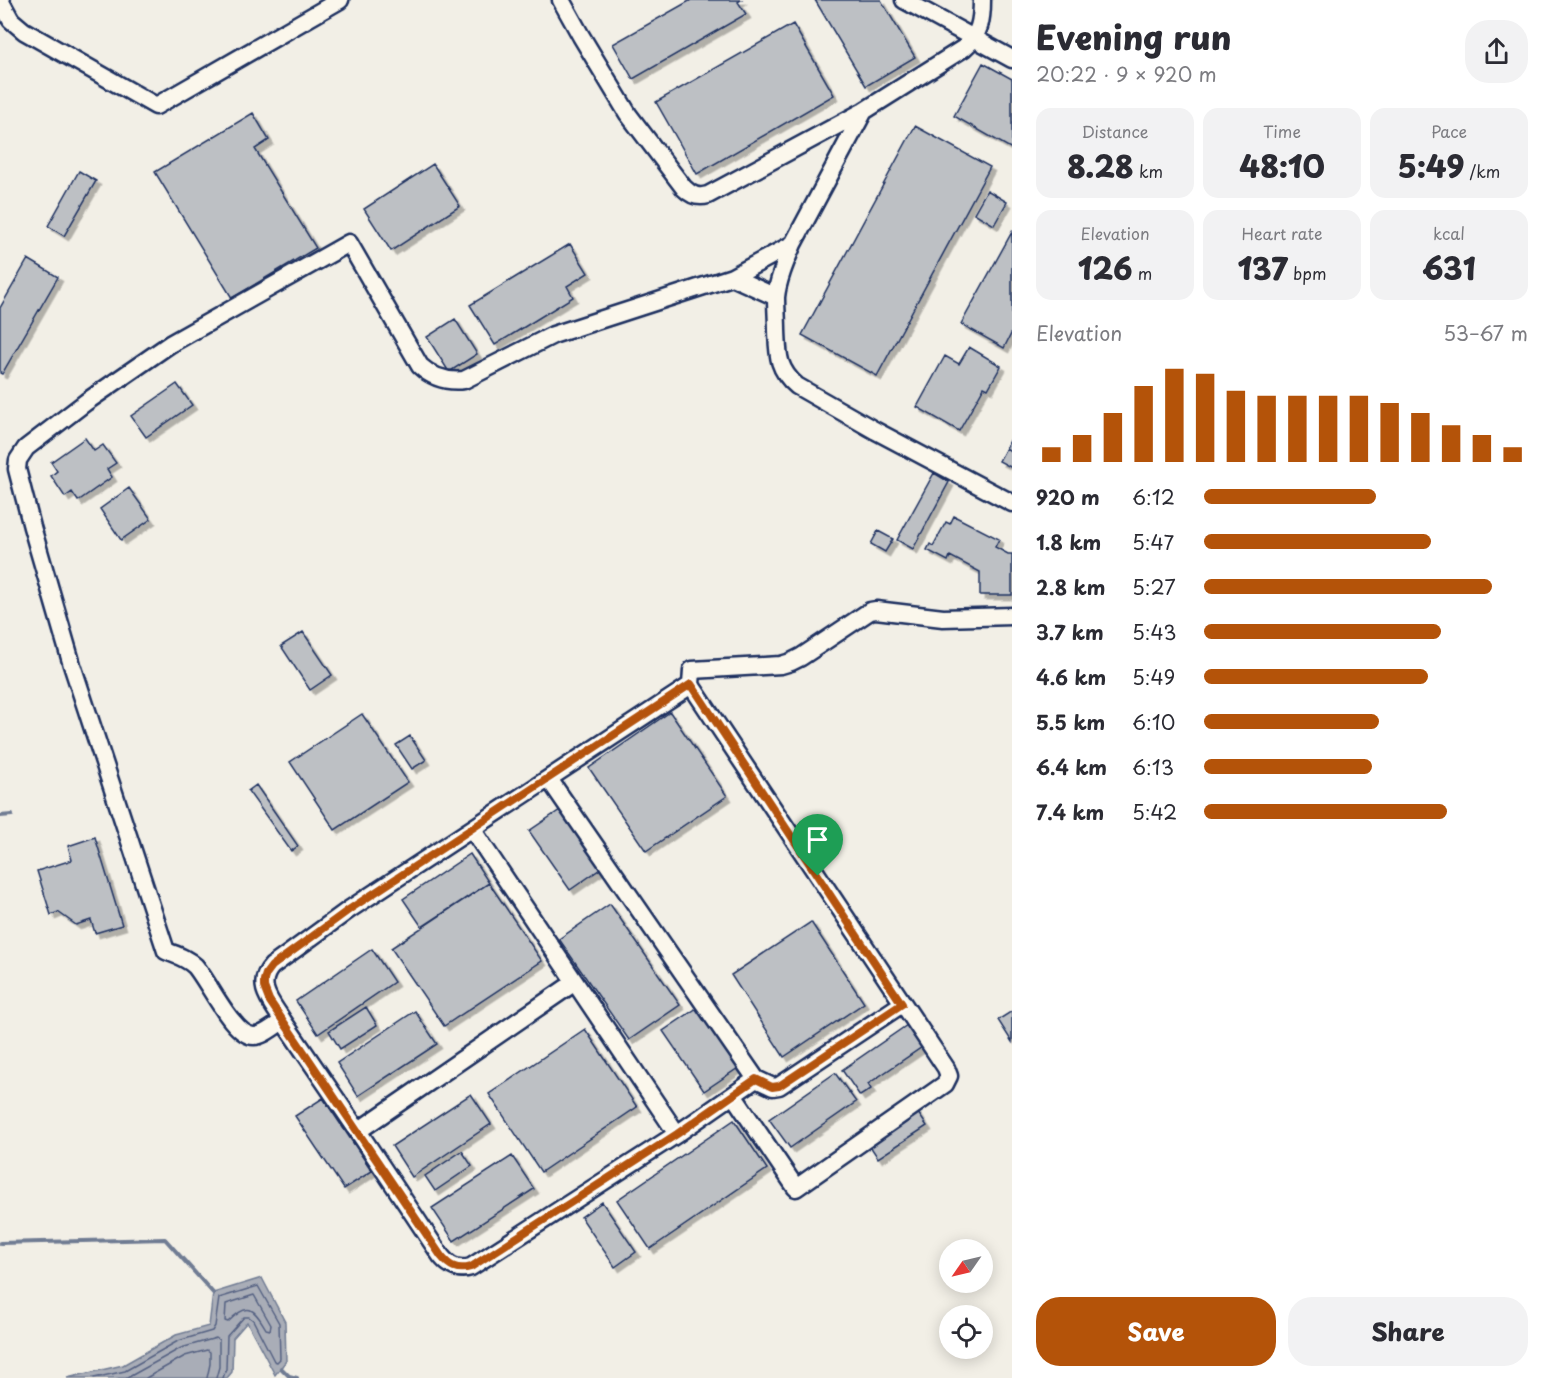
<!DOCTYPE html>
<html lang="en">
<head>
<meta charset="utf-8">
<style>
	:root { --surface:#fff; --page:#f2f2f3; --text:#2b2b33; --muted:#7c7c81; --accent:#b45309 }
	body { margin:0; font-family:"Playpen Sans",sans-serif; background:var(--page); color:var(--text); height:100vh; display:flex; flex-direction:column; font-size:22px; white-space:nowrap }
	* { box-sizing:border-box; margin:0 }
	p { font-size:20px; color:var(--muted) }
	.icon { flex:none; width:33px; height:33px; fill:none; stroke:currentColor; stroke-width:2; stroke-linecap:round; stroke-linejoin:round }
	.map { position:relative; flex:1; overflow:hidden }
	.side { display:flex; flex-direction:column; background:var(--surface); width:540px }
	.side>* { flex:none }
	.needle { width:39px; rotate:236deg }
	.buttons { position:absolute; left:939px; top:1239px; display:grid; gap:12px }
	.buttons a { display:grid; place-items:center; width:54px; height:54px; border-radius:50%; background:var(--surface); box-shadow:0 3px 15px #0003; font-size:30px }
	.pin { position:absolute; display:grid; place-items:center; width:51px; height:51px; color:#fff; margin:-62px -26px; border-radius:50% 50% 50% 0; rotate:-45deg; box-shadow:0 0 6px #0007 }
	.pin .icon { rotate:45deg }
	.round { display:grid; place-items:center; flex:none; width:63px; height:63px; border-radius:24px; background:var(--page) }
	.head { display:flex; align-items:center; justify-content:space-between; height:102px; padding:0 24px }
	h1 { font-size:33px; font-weight:800; line-height:45px }
	.figures { display:grid; grid-template-columns:repeat(3,1fr); gap:9px; height:102px; padding:6px 24px }
	.figures div { display:grid; align-content:center; border-radius:15px; background:var(--page); text-align:center }
	.figures b { font-size:30px; font-weight:800 }
	.figures small { font-size:16px; font-weight:400 }
	.figures p { font-size:16px }
	.chart { height:168px; padding:12px 24px }
	.chart p { display:flex; justify-content:space-between }
	.chart svg { width:100%; height:108px; margin-top:6px; stroke:var(--accent); stroke-width:6 }
	.button { display:flex; gap:12px; margin-top:auto; padding:12px 24px }
	.button a { flex:1; height:69px; border-radius:24px; background:var(--accent); color:#fff; font-size:24px; font-weight:800; line-height:69px; text-align:center }
	.button a+a { background:var(--page); color:var(--text) }
	ul { padding:0 24px; list-style:none; font-size:20px }
	li { display:grid; grid-template-columns:96px 72px 1fr; align-items:center; height:45px }
	li i { height:15px; border-radius:8px; background:var(--accent) }
	main { display:flex; flex:1; min-height:0 }
	.map>svg:first-child { display:block }
	.water { fill:#a9adb7; stroke:#707b93; stroke-width:1.5 }
	.lines { fill:none; stroke-linecap:round; stroke-linejoin:round }
	.shore { stroke:#546182; stroke-width:1.5 }
	.stream { stroke:#707b93; stroke-width:4 }
	.building { fill:#bdc0c4; stroke:#1b2f5e; stroke-width:1.5; filter:url(#shadow) }
	.minor-casing { stroke:#1b2f5e; stroke-width:21 }
	.minor { stroke:#fbf7ec; stroke-width:16 }
	.route-casing { stroke:#fff; stroke-width:12 }
	.route { stroke:#b45309; stroke-width:8 }
</style>
</head>
<body>
<main>
<div class="map">
<svg width="1012" height="1378" viewBox="0 0 1012 1378">
	<defs>
		<filter id="shadow"><feDropShadow dx="4.5" dy="4.5" stdDeviation="0" flood-color="#0004"/></filter>
	</defs>
	<rect width="100%" height="100%" fill="#f2efe6"/>
	<filter id="ink" filterUnits="userSpaceOnUse"><feTurbulence type="fractalNoise" baseFrequency=".0167" numOctaves="2"/><feDisplacementMap in="SourceGraphic" scale="12" xChannelSelector="R" yChannelSelector="G"/><feConvolveMatrix kernelMatrix="1 2 1 2 8 2 1 2 1" color-interpolation-filters="sRGB"/></filter>
	<g filter="url(#ink)">
		<path class="water" d="M262,1278l23,44 1,39 -11,14 -28,-53 -14,16 -1,34 -5,6h-160l56,-13 53,-30 33,-9 4,-33z"/>
		<g class="lines">
			<path class="shore" d="M254,1295l17,30 -1,5 -4,-1c-12,-21 -18,-28 -38,-7l-3,-1 1,-17z
				M94,1378l31,-7 53,-30 34,-10 3,-5 4,-28 39,-12 21,37 1,36 -3,3 -3,-1 -21,-41 -4,-3h-5l-17,19 -1,33 -3,9
				M127,1378l54,-30 35,-10 3,2v27l-3,11
				M146,1378l39,-22 22,-6 3,2v12l-3,14"/>
			<path class="stream" d="M0,816l12,-1
				M0,1243l165,-4 48,54
				M281,1368l8,8 8,2"/>
		</g>
		<path class="building" d="M691,0h50l-3,2 8,12 -113,65 -20,-35z
			M815,0h66l34,57 -49,29z
			M793,24l41,71 -137,79 -41,-72z
			M983,63l29,16v70l-58,-33z
			M253,113l16,27 -14,9 61,99 -84,50 -77,-126z
			M915,126l75,41 -113,209 -75,-41z
			M433,164l27,42 -69,45 -27,-42z
			M79,171l17,10 -32,55 -16,-10z
			M987,190l20,12 -13,23 -20,-12z
			M1012,232v100l-8,16 -43,-24z
			M570,244l18,29 -21,13 6,11 -78,48 -25,-40z
			M28,259l30,18 -56,97 -2,-1v-65z
			M455,319l22,35 -28,18 -22,-35z
			M969,347l32,19 -13,23 -4,-2 -25,44 -42,-24 28,-51 14,8z
			M177,384l15,21 -46,32 -15,-21z
			M1012,437v15l-6,-4z
			M85,438l9,13 9,-6 13,18 -9,6 5,8 -34,24 -6,-9 -7,5 -14,-21 6,-5 -6,-9z
			M1006,448l6,4v16l-13,-7z
			M934,473l15,9 -36,67 -16,-9z
			M129,488l22,31 -30,21 -21,-31z
			M954,516l45,23 -4,8 13,7h4v41h-32v-23l-30,-16 -2,5 -21,-11 3,-6 3,2 13,-24 4,2z
			M878,531l15,8 -8,13 -14,-8z
			M303,632l29,43 -22,15 -29,-44z
			M670,712l57,84 -81,55 -57,-83z
			M362,714l46,68 -73,48 -45,-68z
			M410,736l16,24 -14,9 -16,-24z
			M256,785l42,61 -7,5 -43,-60z
			M563,808l40,59 -33,23 -41,-59z
			M95,837l27,88 -27,8 -4,-13 -15,5 -18,-13 -7,3 -14,-44 35,-11 -4,-14z
			M470,854l19,29 -67,44 -19,-28z
			M489,883l53,78 -98,65 -53,-78z
			M610,904l70,101 -51,35 -70,-101z
			M811,922l53,81 -80,54 -53,-82z
			M372,949l22,33 -76,52 -22,-33z
			M366,1007l11,18 -37,24 -11,-18z
			M697,1008l41,60 -34,23 -41,-60z
			M415,1011l22,33 -79,52 -21,-33z
			M1012,1011v31l-14,-22z
			M910,1023l15,22 -57,39 3,5 -11,7 -18,-26z
			M585,1029l52,78 -96,65 -52,-78z
			M835,1073l21,29 -66,46 -21,-29z
			M471,1094l20,30 -79,53 -20,-31z
			M323,1098l49,73 -28,18 -49,-73z
			M916,1110l11,16 -49,32 -10,-15z
			M734,1120l33,49 -117,80 -33,-49z
			M462,1151l10,15 -37,25 -10,-15z
			M512,1156l22,33 -80,52 -22,-33z
			M602,1202l34,50 -21,15 -34,-50z"/>
		<g class="lines">
			<g class="minor-casing">
				<path id="minor" d="M0,0l11,20 13,11 132,75 184,-106
					M561,0l20,36 47,78 56,74c7,7 14,10 24,7l156,-84 100,-63c16,-13 18,-28 18,-48
					M904,0l108,59
					M864,111l-71,133c-7,17 -15,35 -17,53 0,11 1,23 1,33 1,24 0,39 20,56l79,45 136,72
					M732,277l44,20
					M691,685l255,383 3,8 -4,8 -149,104 -63,-93
					M549,779l207,300 -79,55 -206,133c-13,4 -22,-1 -30,-11l-83,-125 -75,-110c-9,5 -19,15 -29,15 -21,0 -45,-54 -59,-70 -8,-8 -19,-11 -29,-15l-94,-286 -40,-138 -15,-58 1,-9 8,-12 60,-46 84,-58 179,-101 71,123c13,12 27,16 44,14l89,-45 179,-58 61,-33
					M472,829l205,305
					M283,1021c-11,-18 -29,-36 -11,-55l78,-57 341,-224 1,-15 89,-5 10,-3 10,-5 69,-46 6,-1 67,8 69,-2
					M756,1079l17,8 6,-1 123,-82
					M358,1131l217,-149"/>
			</g>
			<use href="#minor" class="minor"/>
		</g>
	</g>
	<g class="lines" filter="url(#ink)">
		<g class="route-casing">
			<path id="route" d="M691,684l211,320 -123,82 -7,1 -16,-8 -79,55 -206,133c-14,4 -22,-1 -30,-11l-172,-256 -5,-13v-7l2,-6 6,-8 78,-57z"/>
		</g>
		<use href="#route" class="route"/>
	</g>
</svg>
<div class="buttons">
<a><svg class="needle" viewBox="-14 -14 28 28"><path d="M0-13l5 13h-10z" fill="#e53935"/><path d="M0 13l5-13h-10z" fill="#7c7c81"/></svg></a>
<a><svg class="icon" aria-label="locate" viewBox="0 0 24 24"><circle cx="12" cy="12" r="6"/><path d="M12 2v4M12 18v4M2 12h4M18 12h4"/></svg></a>
</div>
<div class="pin" style="left:818px;top:876px;background:#1e9e55"><svg class="icon" aria-label="arrive" viewBox="0 0 24 24"><path d="M6 21V4h12l-3 4 3 4H6"/></svg></div>
</div>
<section class="side">
<div class="head"><div><h1>Evening run</h1><p>20:22 · 9 × 920 m</p></div><a class="round"><svg class="icon" aria-label="share" viewBox="0 0 24 24"><path d="M12 15V3M7 8l5-5 5 5M5 13v7h14v-7"/></svg></a></div>
<div class="figures">
<div><p>Distance</p><b>8.28<small> km</small></b></div>
<div><p>Time</p><b>48:10</b></div>
<div><p>Pace</p><b>5:49<small> /km</small></b></div>
</div>
<div class="figures">
<div><p>Elevation</p><b>126<small> m</small></b></div>
<div><p>Heart rate</p><b>137<small> bpm</small></b></div>
<div><p>kcal</p><b>631</b></div>
</div>
<div class="chart"><p><span>Elevation</span>53–67 m</p>
<svg viewBox="0 0 160 44" preserveAspectRatio="none"><path d="M5 44V38M15 44V33M25 44V24M35 44V13M45 44V6M55 44V8M65 44V15M75 44V17M85 44V17M95 44V17M105 44V17M115 44V20M125 44V24M135 44V29M145 44V33M155 44V38"/></svg>
</div>
<ul>
<li><b>920 m</b>6:12<i style="width:53%"></i></li>
<li><b>1.8 km</b>5:47<i style="width:70%"></i></li>
<li><b>2.8 km</b>5:27<i style="width:89%"></i></li>
<li><b>3.7 km</b>5:43<i style="width:73%"></i></li>
<li><b>4.6 km</b>5:49<i style="width:69%"></i></li>
<li><b>5.5 km</b>6:10<i style="width:54%"></i></li>
<li><b>6.4 km</b>6:13<i style="width:52%"></i></li>
<li><b>7.4 km</b>5:42<i style="width:75%"></i></li>
</ul>
<div class="button"><a>Save</a><a>Share</a></div>
</section>
</main>
</body>
</html>
